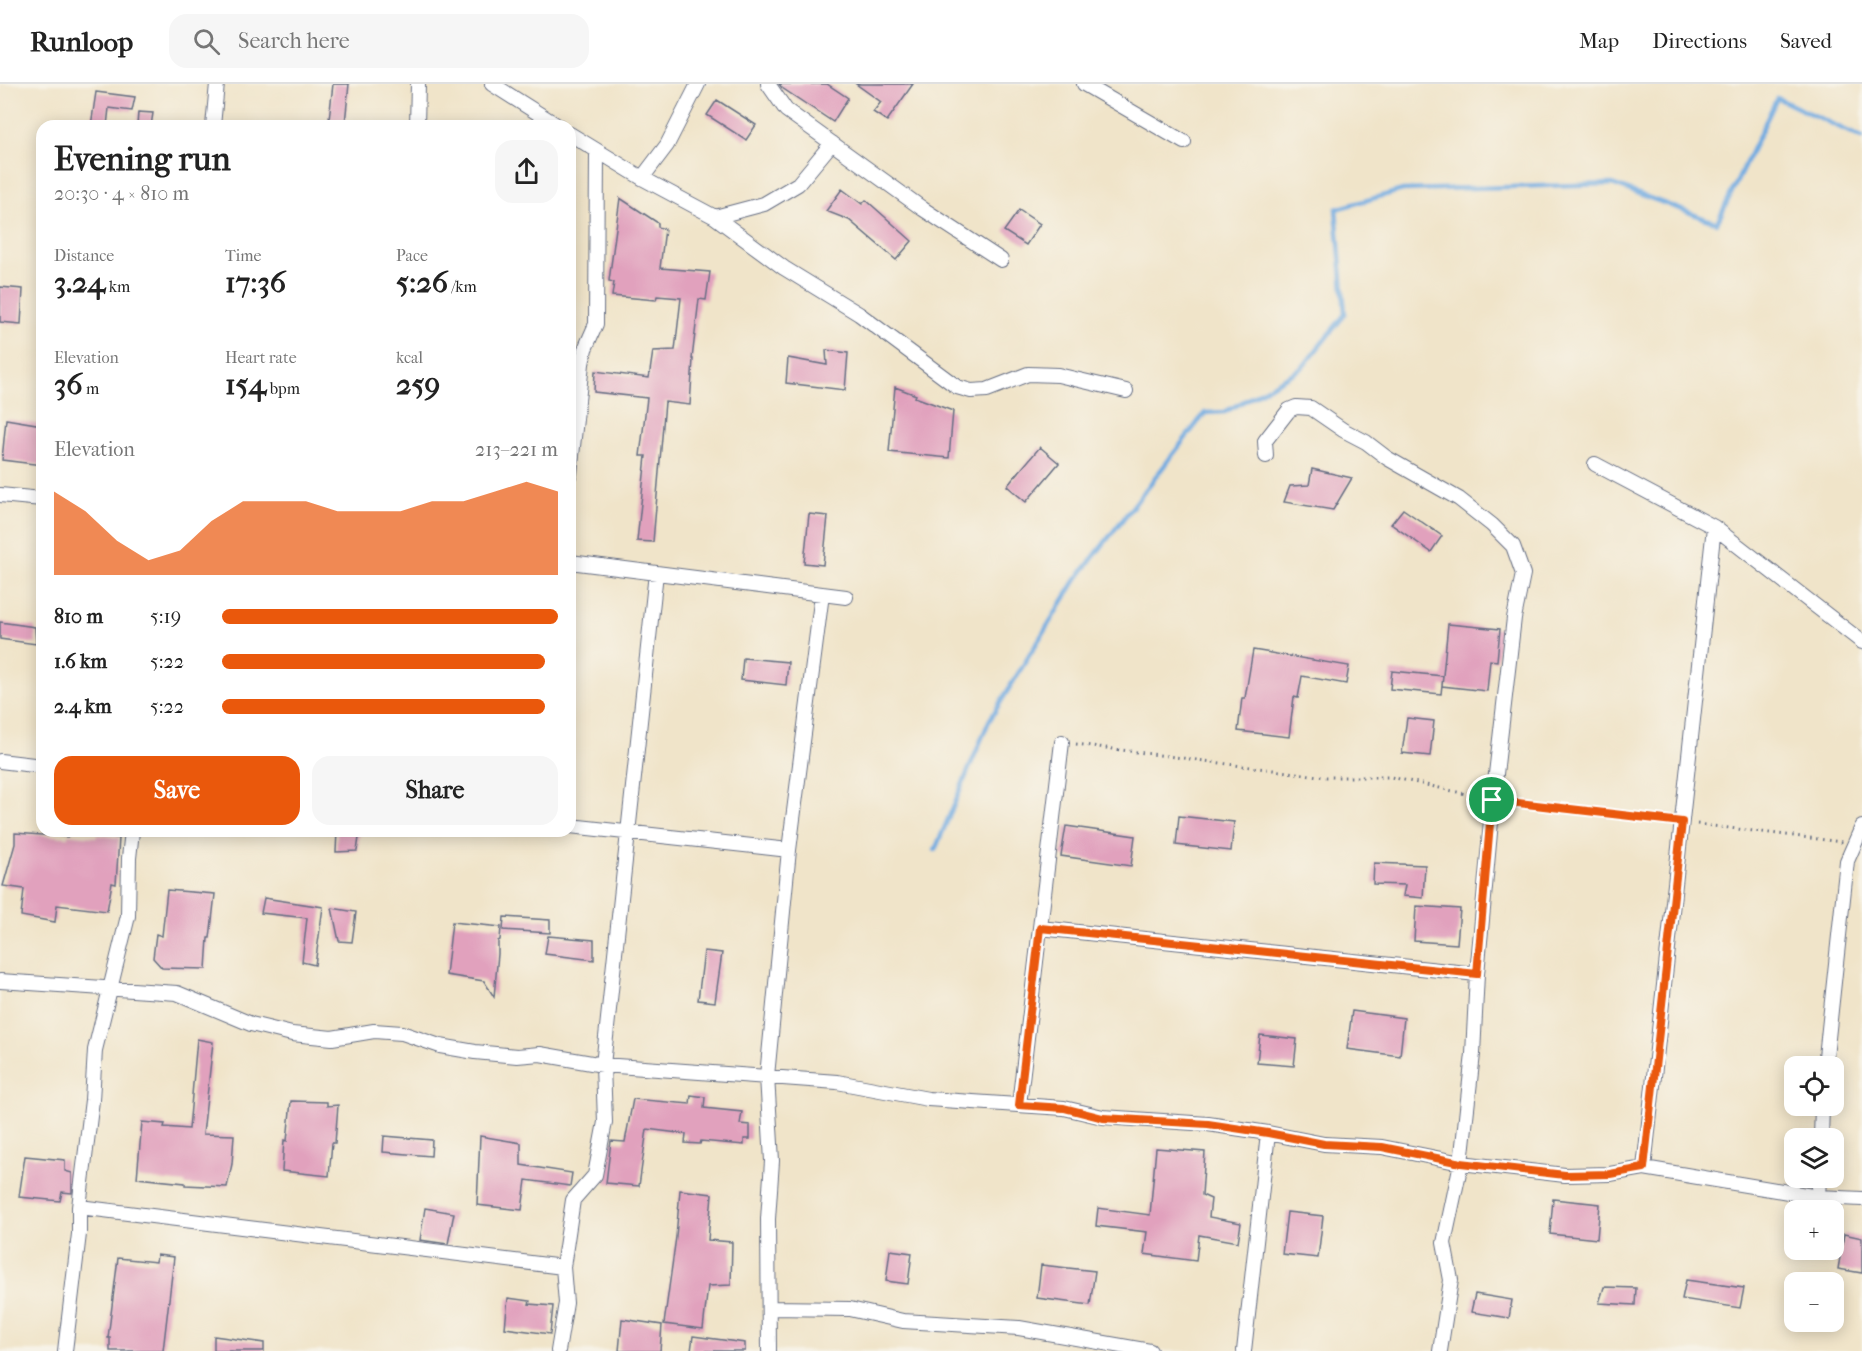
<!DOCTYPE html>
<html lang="en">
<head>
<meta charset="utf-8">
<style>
	:root { --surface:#fff; --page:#f6f6f6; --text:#222; --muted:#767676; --line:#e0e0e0; --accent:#ea580c }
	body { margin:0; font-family:"IM FELL French Canon",serif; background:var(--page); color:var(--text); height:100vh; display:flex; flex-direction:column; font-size:22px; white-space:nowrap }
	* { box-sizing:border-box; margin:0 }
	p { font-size:20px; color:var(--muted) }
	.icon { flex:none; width:33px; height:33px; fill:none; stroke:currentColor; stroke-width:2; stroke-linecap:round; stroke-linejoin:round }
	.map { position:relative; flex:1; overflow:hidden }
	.side { position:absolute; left:36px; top:36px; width:540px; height:717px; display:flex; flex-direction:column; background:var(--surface); border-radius:18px; box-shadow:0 3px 15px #0003 }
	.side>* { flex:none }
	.fabs { position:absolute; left:1784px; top:972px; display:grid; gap:12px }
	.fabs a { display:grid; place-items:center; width:60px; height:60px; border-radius:12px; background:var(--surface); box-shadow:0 3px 15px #0003; font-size:30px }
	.pin { position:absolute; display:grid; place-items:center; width:51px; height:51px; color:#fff; margin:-26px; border:3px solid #fff; border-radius:50%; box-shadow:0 2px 6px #0007 }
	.round { display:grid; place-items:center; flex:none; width:63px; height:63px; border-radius:18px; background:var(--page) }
	.headline { display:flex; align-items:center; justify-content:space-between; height:102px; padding:0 18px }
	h1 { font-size:33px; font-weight:700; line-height:45px }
	.stats { display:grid; grid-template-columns:repeat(3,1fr); gap:9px; height:102px; padding:6px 18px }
	.stats div { display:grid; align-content:center }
	.stats b { font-size:30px; font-weight:700 }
	.stats small { font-size:16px; font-weight:400 }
	.stats p { font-size:16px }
	.chart { height:168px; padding:12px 18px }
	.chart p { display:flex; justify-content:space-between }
	.chart svg { width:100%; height:108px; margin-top:6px; fill:var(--accent); opacity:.7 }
	.button { display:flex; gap:12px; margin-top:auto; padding:12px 18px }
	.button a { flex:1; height:69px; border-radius:18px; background:var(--accent); color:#fff; font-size:24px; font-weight:700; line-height:69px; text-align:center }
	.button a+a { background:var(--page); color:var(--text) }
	ul { padding:0 18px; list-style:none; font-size:20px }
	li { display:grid; grid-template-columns:96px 72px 1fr; align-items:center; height:45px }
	li i { height:15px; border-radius:8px; background:var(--accent) }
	header { display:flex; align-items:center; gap:36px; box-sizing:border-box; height:84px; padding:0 30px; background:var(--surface); border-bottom:2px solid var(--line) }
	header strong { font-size:28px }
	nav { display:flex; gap:33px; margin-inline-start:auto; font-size:21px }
	.search { width:420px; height:54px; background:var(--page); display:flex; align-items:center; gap:15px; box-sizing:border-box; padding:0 21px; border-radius:18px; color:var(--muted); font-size:22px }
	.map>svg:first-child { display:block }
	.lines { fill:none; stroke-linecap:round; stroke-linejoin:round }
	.stream { stroke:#71abe1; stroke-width:4.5 }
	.building { fill:#e1a1bd }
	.street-casing { stroke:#666e83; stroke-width:16 }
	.path { stroke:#666e83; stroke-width:3; stroke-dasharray:1.5 4.5; stroke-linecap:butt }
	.street { stroke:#fff; stroke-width:14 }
	.route-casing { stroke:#fff; stroke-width:12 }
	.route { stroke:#ea580c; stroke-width:8 }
</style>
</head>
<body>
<header>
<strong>Runloop</strong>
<div class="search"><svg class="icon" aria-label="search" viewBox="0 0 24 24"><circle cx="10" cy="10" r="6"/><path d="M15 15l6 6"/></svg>Search here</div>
<nav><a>Map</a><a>Directions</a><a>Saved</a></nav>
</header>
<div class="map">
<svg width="1862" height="1267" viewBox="0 0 1862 1267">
	<rect width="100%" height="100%" fill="#f7f3e8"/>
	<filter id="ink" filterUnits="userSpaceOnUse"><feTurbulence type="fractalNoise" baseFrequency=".0167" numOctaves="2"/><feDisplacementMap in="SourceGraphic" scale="12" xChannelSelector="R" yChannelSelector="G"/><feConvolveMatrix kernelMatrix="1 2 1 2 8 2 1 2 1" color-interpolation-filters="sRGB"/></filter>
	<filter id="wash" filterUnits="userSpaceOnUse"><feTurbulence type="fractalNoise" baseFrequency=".008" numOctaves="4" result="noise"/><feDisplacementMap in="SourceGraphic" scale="24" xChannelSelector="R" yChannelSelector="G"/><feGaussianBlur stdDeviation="1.35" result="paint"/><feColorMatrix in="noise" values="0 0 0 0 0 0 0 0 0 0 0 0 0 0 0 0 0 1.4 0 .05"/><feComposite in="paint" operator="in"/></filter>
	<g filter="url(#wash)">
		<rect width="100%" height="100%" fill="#f0e4c9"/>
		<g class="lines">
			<path class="stream" d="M935,766l54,-129 86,-140 130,-168 20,-1 77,-44 43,-54 -9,-105 67,-19 209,-6 105,39 60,-125 85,40"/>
		</g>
		<g id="blocks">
			<path class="building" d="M333,0h16l-4,39 -16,-3z
				M779,0h48l21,14 -15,24 -51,-34z
				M856,0h57l-26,37 -14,-9 8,-10z
				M96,8l39,5 -3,14 -23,-3 -2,18h-16z
				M717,16l39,25 -10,15 -39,-25z
				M138,28l15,1 -2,13h-14z
				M842,105l20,15 4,-4 46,41 -16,19 -47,-40 -23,-9z
				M620,114l38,25v4l7,2 -5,39 50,4 -4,28 -7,-1 -7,60h1l-3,46 -25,-3 -12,140 -16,-1 9,-85h-6l7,-58 -53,-6 1,-21 54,7 4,-27 22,-1 6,-52 -24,-2 -1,4 -44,-4 2,-14 -5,-1z
				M1019,126l21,14 -14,21 -22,-14z
				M0,203l23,2 -2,35 -21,-2z
				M826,266l22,3 -3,37 -59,-7 2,-25 39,7z
				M895,303l21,8 -1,2 38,14 -4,47 -60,-6z
				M6,335l36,6v40l-40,-5z
				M1040,363l19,16 -33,39 -19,-16z
				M1312,385l40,9 -19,32 -49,-8 6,-16 19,-1z
				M1403,425l39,27 -11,16 -40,-28z
				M809,430l19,2 -5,49 -19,-2z
				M0,538l35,5 1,17 -36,-5z
				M1448,540l52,5 -3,32 -7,-1 -3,31 -45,-5z
				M1253,566l96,16 -3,18 -44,-8 -4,22 -4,-1 -5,40 -51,-6 4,-33h3z
				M743,574l45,4 -2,23 -45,-5z
				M1392,587l51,5 -2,18 -51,-5z
				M1407,634l27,3 -4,35 -28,-3z
				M1179,732l55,6 -3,29 -55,-6z
				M1066,742l69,10 -4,30 -70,-10z
				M337,747h23l-3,20 -21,1z
				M15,749l53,4v-3l29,3v-2l22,3 -3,46 -4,-1 -5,28 -50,-6 -2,17 -34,-6 3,-27 -21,-3 12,-42z
				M1374,779l51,2 -2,33 -20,-2 2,-11 -32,-1z
				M167,806l48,4 -5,44h-2l-2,31 -44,-1 -9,-10 3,-24 6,2z
				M264,814l59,9 -8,58 -13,-3 5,-44 -46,-5z
				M1416,822l44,3 -3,35 -43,-3z
				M332,824l24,4 -4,30 -13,-1z
				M504,833l46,3v13l-47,-3z
				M452,838l49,5 -1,13 -2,1v13l-4,43 -10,-16 -38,-6z
				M548,852l46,4v20l-49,-6z
				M704,867l18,2 -7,49 -17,-2z
				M1352,927l52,7 -4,38 -53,-7z
				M1260,951l37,4 -3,27 -37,-3z
				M197,955l16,3 -10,92 31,1 -2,29 -5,23 -42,-2v-2l-48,-5 5,-56 23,2 -1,3 25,2z
				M691,1011l14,2 -1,11 38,4 -2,12 10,1v14h-6v6l-43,-4 -1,3 -15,-1 1,-9 -39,-5 -8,57 -33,-3 5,-42 14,1 8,-43 57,5z
				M291,1017l36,1v4l11,-1 -3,38h-3l-3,33 -47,-5 2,-31 3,1z
				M384,1052l48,4 -1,16 -48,-4z
				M480,1052l41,7v22l51,8 -2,13 -44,-6 -4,30 -45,-5z
				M1156,1064l49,4 -3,43 9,4 -2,18 32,6 -3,19 -39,-7 -3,26 -52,-7 3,-22 -51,-6 2,-18 52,7z
				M25,1072l40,4v11l7,2v20l-10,-1 -2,9 -41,-4z
				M680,1106l32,4 -4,46 24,2 -1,43 -23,1 -5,43 -39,-5 12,-87z
				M1553,1115l47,5 -3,35 -47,-5z
				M425,1124l29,5 -6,31 -28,-4z
				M1287,1128l36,4 -5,42 -36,-4z
				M1844,1150l18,4v35l-24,-4z
				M890,1166l22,3 -4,31 -22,-3z
				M157,1171l17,2 -11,94h-53v-13h-2l10,-80 38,4z
				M1041,1181l54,6 -5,34 -53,-7z
				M1686,1196l58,8 -4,20 -58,-9z
				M1604,1203l32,1 -1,17 -36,-2z
				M1475,1210l37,6 -3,18 -38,-6z
				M508,1214l22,3 -1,3 24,2 -3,28 -45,-6z
				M622,1235l40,6 -2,26h-41z
				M214,1252l50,7v8h-50z
				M693,1252l52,7v8h-54z"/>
		</g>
	</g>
	<g filter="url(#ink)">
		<use href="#blocks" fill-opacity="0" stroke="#666e83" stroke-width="1.5"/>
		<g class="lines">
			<g class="street-casing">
				<path id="street" d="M492,0l66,42
					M768,0l18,26 137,99 78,51
					M1084,0l100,58
					M213,42l4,-42
					M417,42l1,-42
					M570,50l72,44 73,39 69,51 75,46 98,73 14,4 16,-1 41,-16 30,1 68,16
					M642,94l25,-33 31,-61
					M715,133l49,-13 34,-20 34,-41
					M1266,372l-1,-15 24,-31 7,-3 15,1 32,22 23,12 21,16 72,41 33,26 21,21 10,28 -9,44 -21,182 -16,174 -4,80 -12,109 -17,80 7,37 -11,71
					M1595,380l119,63 148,115
					M570,390l12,-110 3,-15 11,-25 1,-173
					M0,411l42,4
					M570,478l276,35
					M0,677l42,5
					M570,742l219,24
					M1040,844l437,46
					M0,897l177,12 74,31 41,10 40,4 42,-7 28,2 38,13 35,6 42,4 23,-2 63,11 234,17 91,17 136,9 39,9 105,7 60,9 56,11 58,3 79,16 104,12 45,-1 34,-6 174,29 44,2
					M1825,982l22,-205 15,-34
					M1019,1021l43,-363
					M1821,1054l1,-32
					M1644,1084l70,-641
					M1818,1113l1,-19
					M79,1123l484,60
					M769,1224l81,1 53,12 116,7 131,23
					M65,1267l14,-117v-27l13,-107 3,-50 33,-134 1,-58 3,-27
					M558,1267l8,-48 -3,-36 10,-67 22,-25 10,-53 -2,-57 53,-492
					M769,1267l-1,-132 4,-58 -5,-85 22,-226 33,-256
					M1244,1267l24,-218"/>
			</g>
			<path class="path" d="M1076,660l250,33h65l88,20
				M1506,718l163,18
				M1697,740l145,18"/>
			<use href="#street" class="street"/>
		</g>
	</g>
	<g class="lines" filter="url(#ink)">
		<g class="route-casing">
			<path id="route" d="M1492,716l190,22 -38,346 -34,6 -45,1 -104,-12 -79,-16 -58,-3 -56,-11 -60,-9 -105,-6 -39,-10 -45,-3 21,-177 437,46z"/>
		</g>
		<use href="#route" class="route"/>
	</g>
</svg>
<div class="fabs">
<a><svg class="icon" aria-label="locate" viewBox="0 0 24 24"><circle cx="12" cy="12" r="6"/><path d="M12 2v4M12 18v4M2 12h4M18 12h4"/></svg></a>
<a><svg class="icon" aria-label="layers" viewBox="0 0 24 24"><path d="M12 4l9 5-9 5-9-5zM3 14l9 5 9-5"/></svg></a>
<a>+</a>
<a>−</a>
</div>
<div class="pin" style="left:1492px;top:716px;background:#1e9e55"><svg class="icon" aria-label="arrive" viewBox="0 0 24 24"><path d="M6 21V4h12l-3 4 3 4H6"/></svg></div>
<section class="side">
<div class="headline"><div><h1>Evening run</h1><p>20:30 · 4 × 810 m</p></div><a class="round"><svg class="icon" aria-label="share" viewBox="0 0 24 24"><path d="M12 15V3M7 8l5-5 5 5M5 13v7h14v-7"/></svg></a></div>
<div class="stats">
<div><p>Distance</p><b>3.24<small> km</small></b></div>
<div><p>Time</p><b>17:36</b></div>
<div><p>Pace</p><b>5:26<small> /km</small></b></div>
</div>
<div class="stats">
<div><p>Elevation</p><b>36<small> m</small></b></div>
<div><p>Heart rate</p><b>154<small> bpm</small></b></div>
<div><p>kcal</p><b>259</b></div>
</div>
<div class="chart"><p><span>Elevation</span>213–221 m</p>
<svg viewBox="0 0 160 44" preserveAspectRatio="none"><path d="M0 44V10L10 18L20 30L30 38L40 34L50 22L60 14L70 14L80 14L90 18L100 18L110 18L120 14L130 14L140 10L150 6L160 10V44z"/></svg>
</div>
<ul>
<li><b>810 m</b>5:19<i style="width:100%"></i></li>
<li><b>1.6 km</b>5:22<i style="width:96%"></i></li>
<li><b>2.4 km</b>5:22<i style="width:96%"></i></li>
</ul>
<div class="button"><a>Save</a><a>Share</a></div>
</section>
</div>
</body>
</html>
